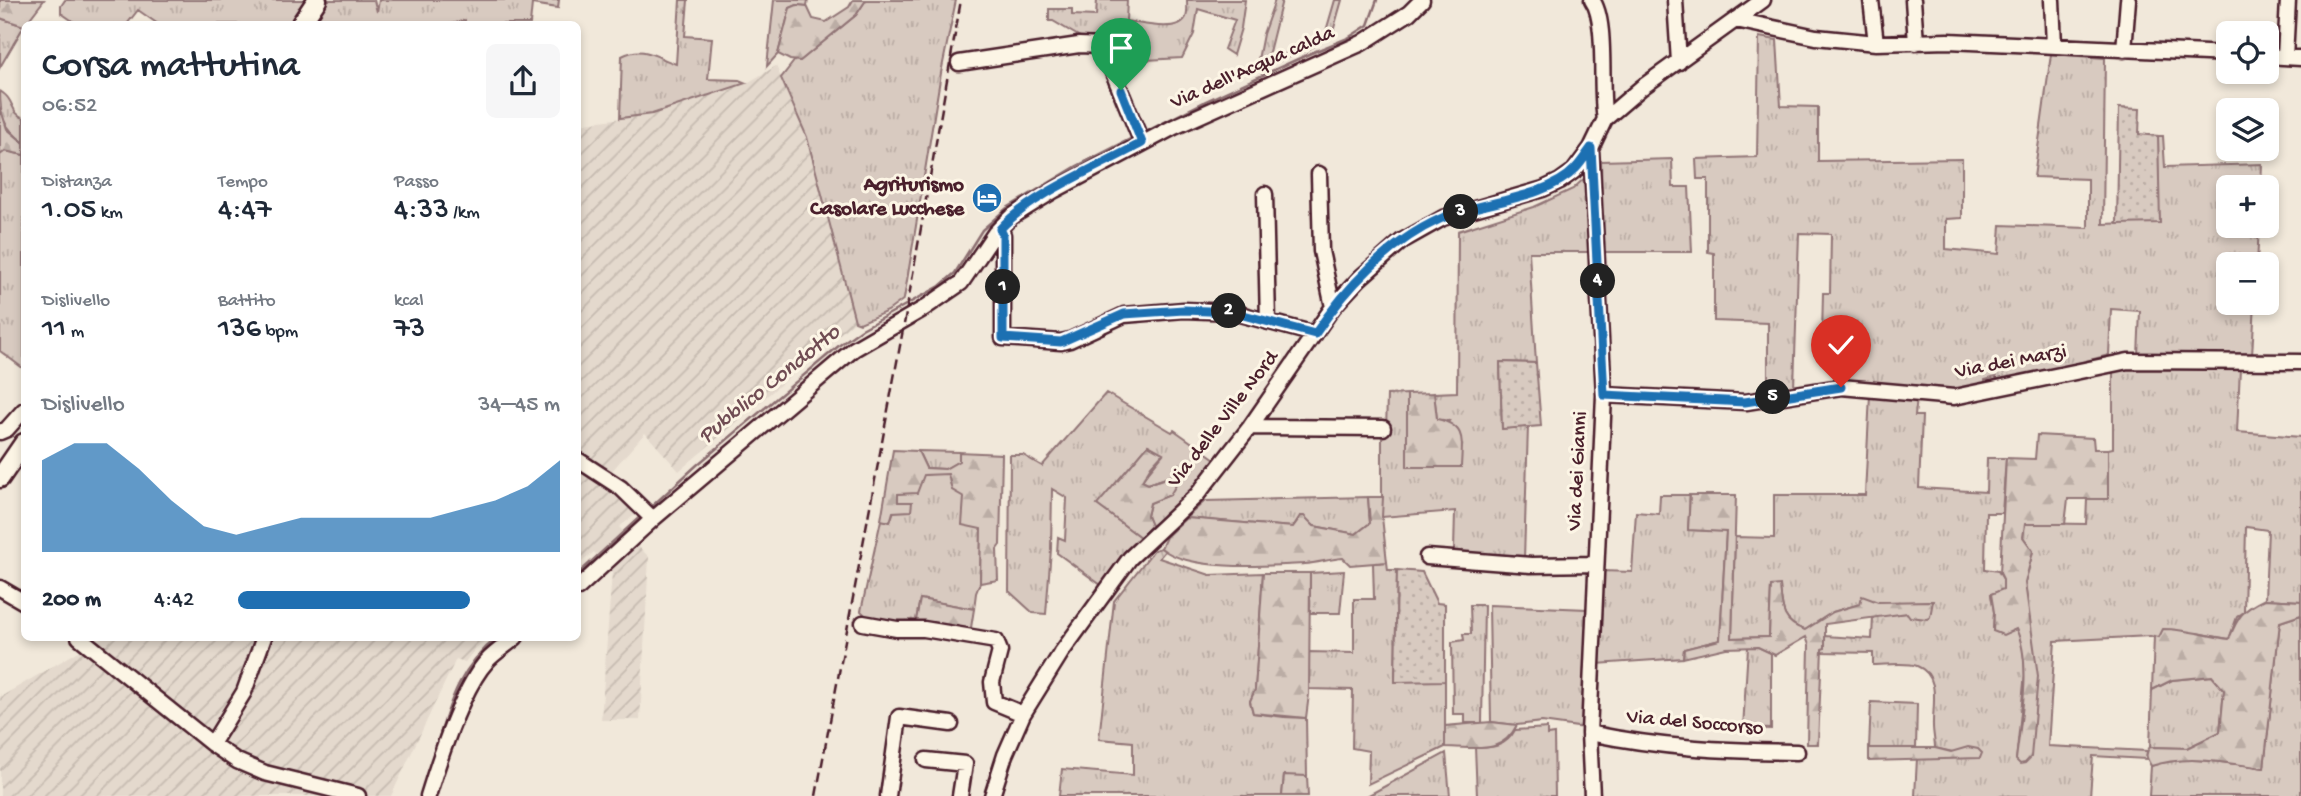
<!DOCTYPE html>
<html lang="it">
<head>
<meta charset="utf-8">
<style>
	:root { --surface:#fff; --page:#f6f6f7; --text:#1f2937; --muted:#747a83; --accent:#1f6fb2 }
	body { margin:0; font-family:"Gochi Hand",sans-serif; background:var(--page); color:var(--text); height:100vh; display:flex; flex-direction:column; font-size:26px; white-space:nowrap }
	* { box-sizing:border-box; margin:0 }
	p { font-size:23px; color:var(--muted) }
	.icon { flex:none; width:38px; height:38px; fill:none; stroke:currentColor; stroke-width:2; stroke-linecap:round; stroke-linejoin:round }
	.map { position:relative; flex:1; overflow:hidden }
	.drawer { position:absolute; left:21px; top:21px; width:560px; height:620px; display:flex; flex-direction:column; background:var(--surface); border-radius:10px; box-shadow:0 4px 10px #0003 }
	.drawer>* { flex:none }
	.tools { position:absolute; left:2216px; top:21px; display:grid; gap:14px }
	.tools a { display:grid; place-items:center; width:63px; height:63px; border-radius:10px; background:var(--surface); box-shadow:0 4px 10px #0003; font-size:35px }
	.pin { position:absolute; display:grid; place-items:center; width:60px; height:60px; color:#fff; margin:-72px -30px; border-radius:50% 50% 50% 0; rotate:-45deg; box-shadow:0 0 7px #0007 }
	.pin .icon { rotate:45deg }
	.km { position:absolute; width:35px; height:35px; margin:-18px; border-radius:50%; background:#222; color:#fff; font-size:19px; line-height:35px; text-align:center }
	.round { display:grid; place-items:center; flex:none; width:74px; height:74px; border-radius:10px; background:var(--page) }
	.head { display:flex; align-items:center; justify-content:space-between; height:119px; padding:0 21px }
	h1 { font-size:38px; font-weight:600; line-height:52px }
	.metrics { display:grid; grid-template-columns:repeat(3,1fr); gap:10px; height:119px; padding:7px 21px }
	.metrics div { display:grid; align-content:center }
	.metrics b { font-size:30px; font-weight:600 }
	.metrics small { font-size:19px; font-weight:400 }
	.metrics p { font-size:19px }
	.chart { height:196px; padding:14px 21px }
	.chart p { display:flex; justify-content:space-between }
	.chart svg { width:100%; height:126px; margin-top:7px; fill:var(--accent); opacity:.7 }
	ul { padding:0 21px; list-style:none; font-size:23px }
	li { display:grid; grid-template-columns:112px 84px 1fr; align-items:center; height:52px }
	li i { height:18px; border-radius:9px; background:var(--accent) }
	.map>svg:first-child { display:block }
	.industrial { fill:url(#industrial-furrows) }
	.grass { fill:url(#grass-tufts); stroke:#917476; stroke-width:2 }
	.forest { fill:url(#forest-firs); stroke:#917476; stroke-width:2 }
	.park { fill:url(#park-dots); stroke:#917476; stroke-width:2 }
	.lines { fill:none; stroke-linecap:round; stroke-linejoin:round }
	.stream { stroke:#8b6d6f; stroke-width:2.5 }
	.minor-casing { stroke:#4a1f2b; stroke-width:19 }
	.major-casing { stroke:#4a1f2b; stroke-width:23 }
	.minor { stroke:#fcf5e5; stroke-width:14 }
	.major { stroke:#fcf5e5; stroke-width:18 }
	.rail { stroke:#4a1f2b; stroke-width:2.5; stroke-dasharray:10 5; stroke-linecap:butt }
	.route-casing { stroke:#fff; stroke-width:14 }
	.route { stroke:#1f6fb2; stroke-width:9 }
	.labels { text-anchor:middle; dominant-baseline:central; stroke-width:6; stroke-linejoin:round; paint-order:stroke }
	.street-label { font-size:21px; fill:#4a1f2b; stroke:#fcf5e5 }
	.poi-label { font-size:21px; font-weight:bold; fill:#4a1f2b; stroke:#fcf5e5; text-anchor:end }
	.water-label { font-size:23px; font-style:italic; fill:#704c53; stroke:#fcf5e5 }
</style>
</head>
<body>
<div class="map">
<svg width="2301" height="796" viewBox="0 0 2301 796">
	<defs>
		<pattern id="industrial-furrows" width="10" height="10" patternUnits="userSpaceOnUse" patternTransform="scale(1.75)"><rect width="10" height="10" fill="#e4d9cd"/><path d="M-1 1l2-2M0 10L10 0M9 11l2-2" fill="none" stroke="#c5bab0"/></pattern>
		<pattern id="grass-tufts" width="24" height="20" patternUnits="userSpaceOnUse" patternTransform="scale(1.75)"><rect width="24" height="20" fill="#d8cac0"/><path d="M3 7l-1-3M5 7V3M7 7l1-3M15 17l-1-3M17 17v-4M19 17l1-3" fill="none" stroke="#bbada5"/></pattern>
		<pattern id="forest-firs" width="22" height="20" patternUnits="userSpaceOnUse" patternTransform="scale(1.75)"><rect width="22" height="20" fill="#d8cac0"/><path d="M5 1l3.5 6h-7zM16 11l3.5 6h-7z" fill="#bbada5"/></pattern>
		<pattern id="park-dots" width="8" height="8" patternUnits="userSpaceOnUse" patternTransform="scale(1.75)"><rect width="8" height="8" fill="#d8cac0"/><path d="M2 2h.1M6 6h.1" fill="none" stroke="#bbada5" stroke-width="1.8" stroke-linecap="round"/></pattern>
	</defs>
	<rect width="100%" height="100%" fill="#f1e8da"/>
	<filter id="ink" filterUnits="userSpaceOnUse"><feTurbulence type="fractalNoise" baseFrequency=".0143" numOctaves="2"/><feDisplacementMap in="SourceGraphic" scale="14" xChannelSelector="R" yChannelSelector="G"/><feConvolveMatrix kernelMatrix="1 2 1 2 8 2 1 2 1" color-interpolation-filters="sRGB"/></filter>
	<g filter="url(#ink)">
		<path class="industrial" d="M776,66l31,71 48,184 -176,150 -34,-38 -35,40 36,34 -27,20 30,30 -9,163h-39l11,-148 -18,-20 -16,13v-441l74,-10 97,-32z
			M103,637h387l-14,11 -11,14 -9,-3 -65,137h-391v-102l2,2z"/>
		<path class="grass" d="M65,0h245l-17,24h-135l-20,-14 -11,14h-50l-16,-11v-7z
			M324,0h50l3,12 2,-12h180l-1,8 -26,-4 -2,20h-65v-4l-13,4h-144z
			M680,0h8l-3,36 27,2 -4,41 31,1 7,3 -94,31 -32,4 2,-62c22,-11 33,1 54,8z
			M774,0h34l-1,6 -10,-1 -7,3 -12,46 -11,12z
			M866,0h90l-15,73 -37,226 -16,12 -28,12 -5,-2 -48,-184 -26,-59 14,-18 5,1 56,-46z
			M1097,0h30l-1,21c14,2 52,13 60,-4 2,-4 1,-12 1,-17h58l-4,28 -8,27 -9,-6 11,-29 -37,-11 -4,25 -12,24 -36,2 -5,-23 -56,6 -5,-6 -27,-16h-4v-12h23v6l24,1z
			M1275,0h7l-15,60 42,-14 15,-8 11,-38h7l-10,35 -23,14 -53,21 7,-36z
			M0,18l24,8 -24,41z
			M1759,37l18,3 4,66 37,1v54l144,-2v59l-16,1v30l53,5 2,-29 87,3v-49l-54,-2 17,-123 54,4 -2,166 56,-2 -1,-86h5l2,31 97,-3 -1,23h-33v39h31l-2,38h-29v39h27l-3,53 -114,-1 2,-44 -29,-2 -2,46 -111,29 -2,-7 -11,3v6c-49,8 -90,2 -139,-2l1,-46 -25,-2 1,-43h7l1,-59 -32,-1 -5,155 -26,4v-69l-54,-2v-68l-6,-1v-73h-11l-1,-20 61,-2z
			M0,91c3,2 6,4 8,7 6,8 5,16 16,20v25c-21,-17 -24,-25 -24,-52z
			M5,151l19,4v214l-24,-18v-196z
			M1672,159l1,28h16l3,65h-89l-2,-91z
			M1590,173l3,79h-64l7,111 -36,-1 2,67 26,-3 -4,133 -70,-8 1,-40 -73,6v-84l4,-1 1,-37 20,-1v73l42,-46 -12,-2 -3,-26 23,-1 1,-161 76,-24 39,-18z
			M2129,366l111,2 -3,64 64,5v164l-36,-2 3,-69 -22,-3 -2,85 -7,5 -8,22 -33,-6 -37,5 -9,-2 -95,5 -7,105 99,5 -1,8 -53,-3 -3,40h-175l2,-38h63l-45,-10c0,-7 -2,-15 -2,-22 -1,-19 9,-50 -16,-60 -9,-4 -33,-1 -44,-1v-12l-51,-1v-4h3v-12l47,3 1,-23 35,-3 25,-12 -73,3 -27,8 -28,18c-24,-7 -23,-23 -25,-44h-9l-2,51 -37,1 3,-101 39,1v-43h91l5,-101 47,4 -2,18h7l-3,72 67,4 1,-34h19l-4,55h-16l-1,56 13,2 5,8v11l-12,4 3,18 -1,19 24,-2c16,35 3,93 -1,131l14,-135 -5,-42 8,-32 -10,-14 2,-14 61,1 1,-25h21v-50l5,-1v-80z
			M1106,393l66,39 2,-2 41,29 -32,42 -32,25 -4,-10 3,-13 20,-8 5,-20 -27,9 -7,-3 22,-27 -15,-9 -50,60 42,32 -17,17 -22,31 -44,-32 1,-16 7,3 2,-42 -15,-9 -1,60 -5,65 -13,-1 -24,-22 1,-136h13l19,11z
			M918,451l41,1v9l-14,8 -19,-1z
			M931,474h17l16,23 17,32 -1,54 -4,10 -2,16 -54,-10 -5,27 -46,-7 -8,-8 20,-91 9,2 7,-20v-8l27,-19z
			M1660,495h30l-2,35 38,1 -6,109 -36,9 -1,9 -86,6 5,-93 30,1 4,-60 23,2z
			M1368,497l2,26 -14,11 -42,-8 -14,-10 -7,11 -107,-9 19,-17z
			M1161,548l4,3 -6,7 51,17 53,-2 -8,117 -5,11 3,12 31,4 22,1 1,58h-23l-2,20h-223l3,-27 71,6v-33l-34,-3 15,-138 40,-51z
			M1387,562l1,8h9l-2,111h50v66l-77,37 1,-33 -17,-3 1,-58 -44,-1v-37l45,1v-54h20l-1,-36z
			M1344,571l-4,42h-30v-40z
			M1470,605h14l-2,118h-17v-9h-12l-1,-72 12,-2 -1,-6h8z
			M1489,605l98,4 -2,119 -43,-6 -25,3 -26,-3z
			M2301,615v181h-152l2,-30c37,-12 75,-3 113,2l16,-146z
			M1748,647h10l13,6v76l-28,-1z
			M2212,676l12,14 -4,42 -33,16 -37,-1 2,-57 20,-10z
			M1871,702l46,2 -1,45 -47,-1z
			M1547,728v7l7,-1 1,62h-78l-2,-49c17,1 31,0 40,-17z
			M1446,753l4,43h-83z"/>
		<path class="forest" d="M0,0h44l-20,26 -24,-8z
			M853,0h13l-10,15 -56,46 -10,-1 -12,-6 12,-46 7,-3 10,1 6,13 13,3 23,-15z
			M0,107l7,22 17,14v12l-19,-4 -5,4z
			M1434,393l3,26c30,7 25,21 24,48h-54v-73z
			M2037,435l56,3 1,11h14v50h-40l-3,25h-40l-2,13 10,14 -8,32 13,93 -7,81 -6,6 -5,1 -4,-4c4,-37 17,-97 0,-131l-13,6 -10,-4 1,-19 -3,-18 12,-5v-10l-3,-6 6,-115 29,1z
			M1148,445l15,8 -12,13 -9,15 6,3 27,-9 4,5 -9,15 -20,8 -3,13 4,10 -11,11 -43,-32z
			M893,450l25,1 8,17 19,1 14,-8v-9l43,2 -2,91 -3,4 1,31 -18,3 1,-54 -19,-4 2,-28 -12,-7 -4,-16 -24,1 -7,18 -19,1v8h14l-1,9 -18,1 -3,10 -9,-2z
			M1690,495h46l-4,143 37,-1 2,-51 9,-1c2,22 1,38 25,45l28,-18 27,-8 2,-8 16,6 55,-1 -3,16 -3,2 -17,-2 -3,-4 -82,11v24l-3,1 -4,95h-11l2,-99 -3,-8 -31,18 -17,-8 -32,1 -43,10 1,-9 36,-9 6,-108 -38,-2z
			M1368,497h15l-1,20 5,45 -37,3 -7,-7c-13,1 -25,5 -38,6 -36,2 -116,8 -144,-16l5,-11 20,-19 107,9 8,-11h3l10,10 42,8 14,-11z
			M1263,573h47l-1,121 -3,24 -53,-5 -3,-12 5,-11z
			M920,599l54,10 -4,25 -55,-8z
			M2265,599l36,2v14l-21,7 -16,146c-38,-5 -76,-14 -113,-2 -4,-7 -7,-12 -1,-19l37,1 33,-16 4,-42 -12,-14 -40,4 -20,10 2,-54 5,1 4,-8c23,0 44,7 66,10 9,-23 13,-29 36,-40z
			M1491,722l26,3c-16,31 -41,22 -72,22v-21z
			M1968,747l10,2 4,4 -2,5 -111,3v-13h66l16,4z
			M1284,775l23,1 1,20h-26z"/>
		<path class="park" d="M2119,108l21,1 -1,25 19,2 2,87 -43,1z
			M1500,362l36,1 5,63 -39,3z
			M1397,570l25,2 15,31 8,1v77l-50,1z"/>
		<g class="lines">
			<path class="stream" d="M1143,133l61,-31 107,-49 37,-15 20,-13 9,-25
				M650,508l47,-43 144,-121 21,-15 78,-43 15,-13 27,-43 25,-22 70,-42 57,-29
				M578,574l64,-59
				M433,757c16,-49 22,-86 65,-120"/>
			<g class="minor-casing">
				<path id="minor" d="M1592,0c16,21 7,90 13,119
					M1675,0l4,62
					M1871,0l5,43
					M1913,0l3,43
					M2052,0l2,46
					M1736,20l80,17 60,6 72,-2 280,13
					M2124,50l4,-50
					M2266,56l35,2
					M2285,57l3,-57
					M959,63l120,-18 23,1 40,97
					M1591,148l13,247 -15,338 3,63
					M1319,174l2,77 12,56
					M1265,194l3,128
					M1000,229l3,6v103l58,4 9,-2 54,-25 60,-5 48,2 83,22
					M1604,395l142,7 95,-15 113,10 174,-36 173,1
					M1250,427l133,1
					M0,432l7,-3 17,-19
					M578,460l43,28 32,31
					M1427,557l104,8 64,-1
					M0,588l24,14
					M578,588l75,-69 201,-170 69,-40 38,-26 34,-50 16,-16 44,-27 119,-63 188,-84 47,-30 13,-13
					M863,623l34,6h27l72,12 4,10 -8,31 2,20 29,12
					M79,637l133,107 25,17 28,12 93,23
					M1589,733c72,15 135,18 208,19
					M212,744l32,-52 20,-55
					M926,760l39,4 -5,32
					M428,796c11,-36 34,-108 59,-135 8,-9 20,-16 29,-24
					M888,796l11,-79 52,7
					M992,796l13,-41 18,-41 38,-61 69,-95 67,-63 53,-68 83,-120 27,-29 42,-37 41,-23 100,-29 17,-8 14,-10 17,-23 14,-29 36,-31 122,-88"/>
			</g>
			<g class="major-casing">
				<path id="major" d="M301,24l16,-24
					M0,478l24,-35"/>
			</g>
			<use href="#minor" class="minor"/>
			<use href="#major" class="major"/>
			<path class="rail" d="M816,796l89,-477 56,-319"/>
		</g>
	</g>
	<g class="lines" filter="url(#ink)">
		<g class="route-casing">
			<path id="route" d="M1121,90l21,53c-43,24 -109,50 -142,86l3,6v103l58,4 63,-28 60,-4 48,2 83,22c31,-46 74,-92 125,-115 38,-17 107,-20 135,-50 6,-6 11,-14 16,-21l13,247 141,7 96,-15"/>
		</g>
		<use href="#route" class="route"/>
	</g>
	<defs>
		<g id="hotel-disc" transform="scale(1.575)"><circle r="9.5" fill="#1f6fb2" stroke="#fcf5e5"/><path d="M-6-4.5h1.5V1H6V5H4.5V3h-9V5H-6ZM-4 0a1.8 1.8 0 1 1 3.6 0ZM.5 0V-2.5h3Q6-2.5 6 0Z" fill="#fff"/></g>
	</defs>
	<g fill-rule="evenodd">
		<use href="#hotel-disc" x="987" y="198"/>
	</g>
	<g class="labels">
		<g class="street-label">
			<text transform="translate(1253 69) rotate(-24)">Via dell'Acqua calda</text>
			<text transform="translate(2011 363) rotate(-11)">Via dei Marzi</text>
			<text transform="translate(1224 420) rotate(-52)">Via delle Ville Nord</text>
			<text transform="translate(1579 471) rotate(-87)">Via dei Gianni</text>
			<text transform="translate(1695 724) rotate(5)">Via del Soccorso</text>
		</g>
		<g class="poi-label">
			<text x="964" y="186">Agriturismo<tspan x="964" dy="24">Casolare Lucchese</tspan></text>
		</g>
		<g class="water-label">
			<text transform="translate(770 385) rotate(-39)">Pubblico Condotto</text>
		</g>
	</g>
</svg>
<div class="tools">
<a><svg class="icon" aria-label="locate" viewBox="0 0 24 24"><circle cx="12" cy="12" r="6"/><path d="M12 2v4M12 18v4M2 12h4M18 12h4"/></svg></a>
<a><svg class="icon" aria-label="layers" viewBox="0 0 24 24"><path d="M12 4l9 5-9 5-9-5zM3 14l9 5 9-5"/></svg></a>
<a>+</a>
<a>−</a>
</div>
<div class="pin" style="left:1121px;top:90px;background:#1e9e55"><svg class="icon" aria-label="arrive" viewBox="0 0 24 24"><path d="M6 21V4h12l-3 4 3 4H6"/></svg></div>
<div class="pin" style="left:1841px;top:387px;background:#d93025"><svg class="icon" aria-label="check" viewBox="0 0 24 24"><path d="M5 12l5 5 9-10"/></svg></div>
<b class="km" style="left:1003px;top:287px">1</b>
<b class="km" style="left:1229px;top:311px">2</b>
<b class="km" style="left:1461px;top:212px">3</b>
<b class="km" style="left:1598px;top:281px">4</b>
<b class="km" style="left:1773px;top:397px">5</b>
<section class="drawer">
<div class="head"><div><h1>Corsa mattutina</h1><p>06:52</p></div><a class="round"><svg class="icon" aria-label="share" viewBox="0 0 24 24"><path d="M12 15V3M7 8l5-5 5 5M5 13v7h14v-7"/></svg></a></div>
<div class="metrics">
<div><p>Distanza</p><b>1.05<small> km</small></b></div>
<div><p>Tempo</p><b>4:47</b></div>
<div><p>Passo</p><b>4:33<small> /km</small></b></div>
</div>
<div class="metrics">
<div><p>Dislivello</p><b>11<small> m</small></b></div>
<div><p>Battito</p><b>136<small> bpm</small></b></div>
<div><p>kcal</p><b>73</b></div>
</div>
<div class="chart"><p><span>Dislivello</span>34–45 m</p>
<svg viewBox="0 0 160 44" preserveAspectRatio="none"><path d="M0 44V12L10 6L20 6L30 15L40 26L50 35L60 38L70 35L80 32L90 32L100 32L110 32L120 32L130 29L140 26L150 21L160 12V44z"/></svg>
</div>
<ul>
<li><b>200 m</b>4:42<i style="width:72%"></i></li>
</ul>
</section>
</div>
</body>
</html>
